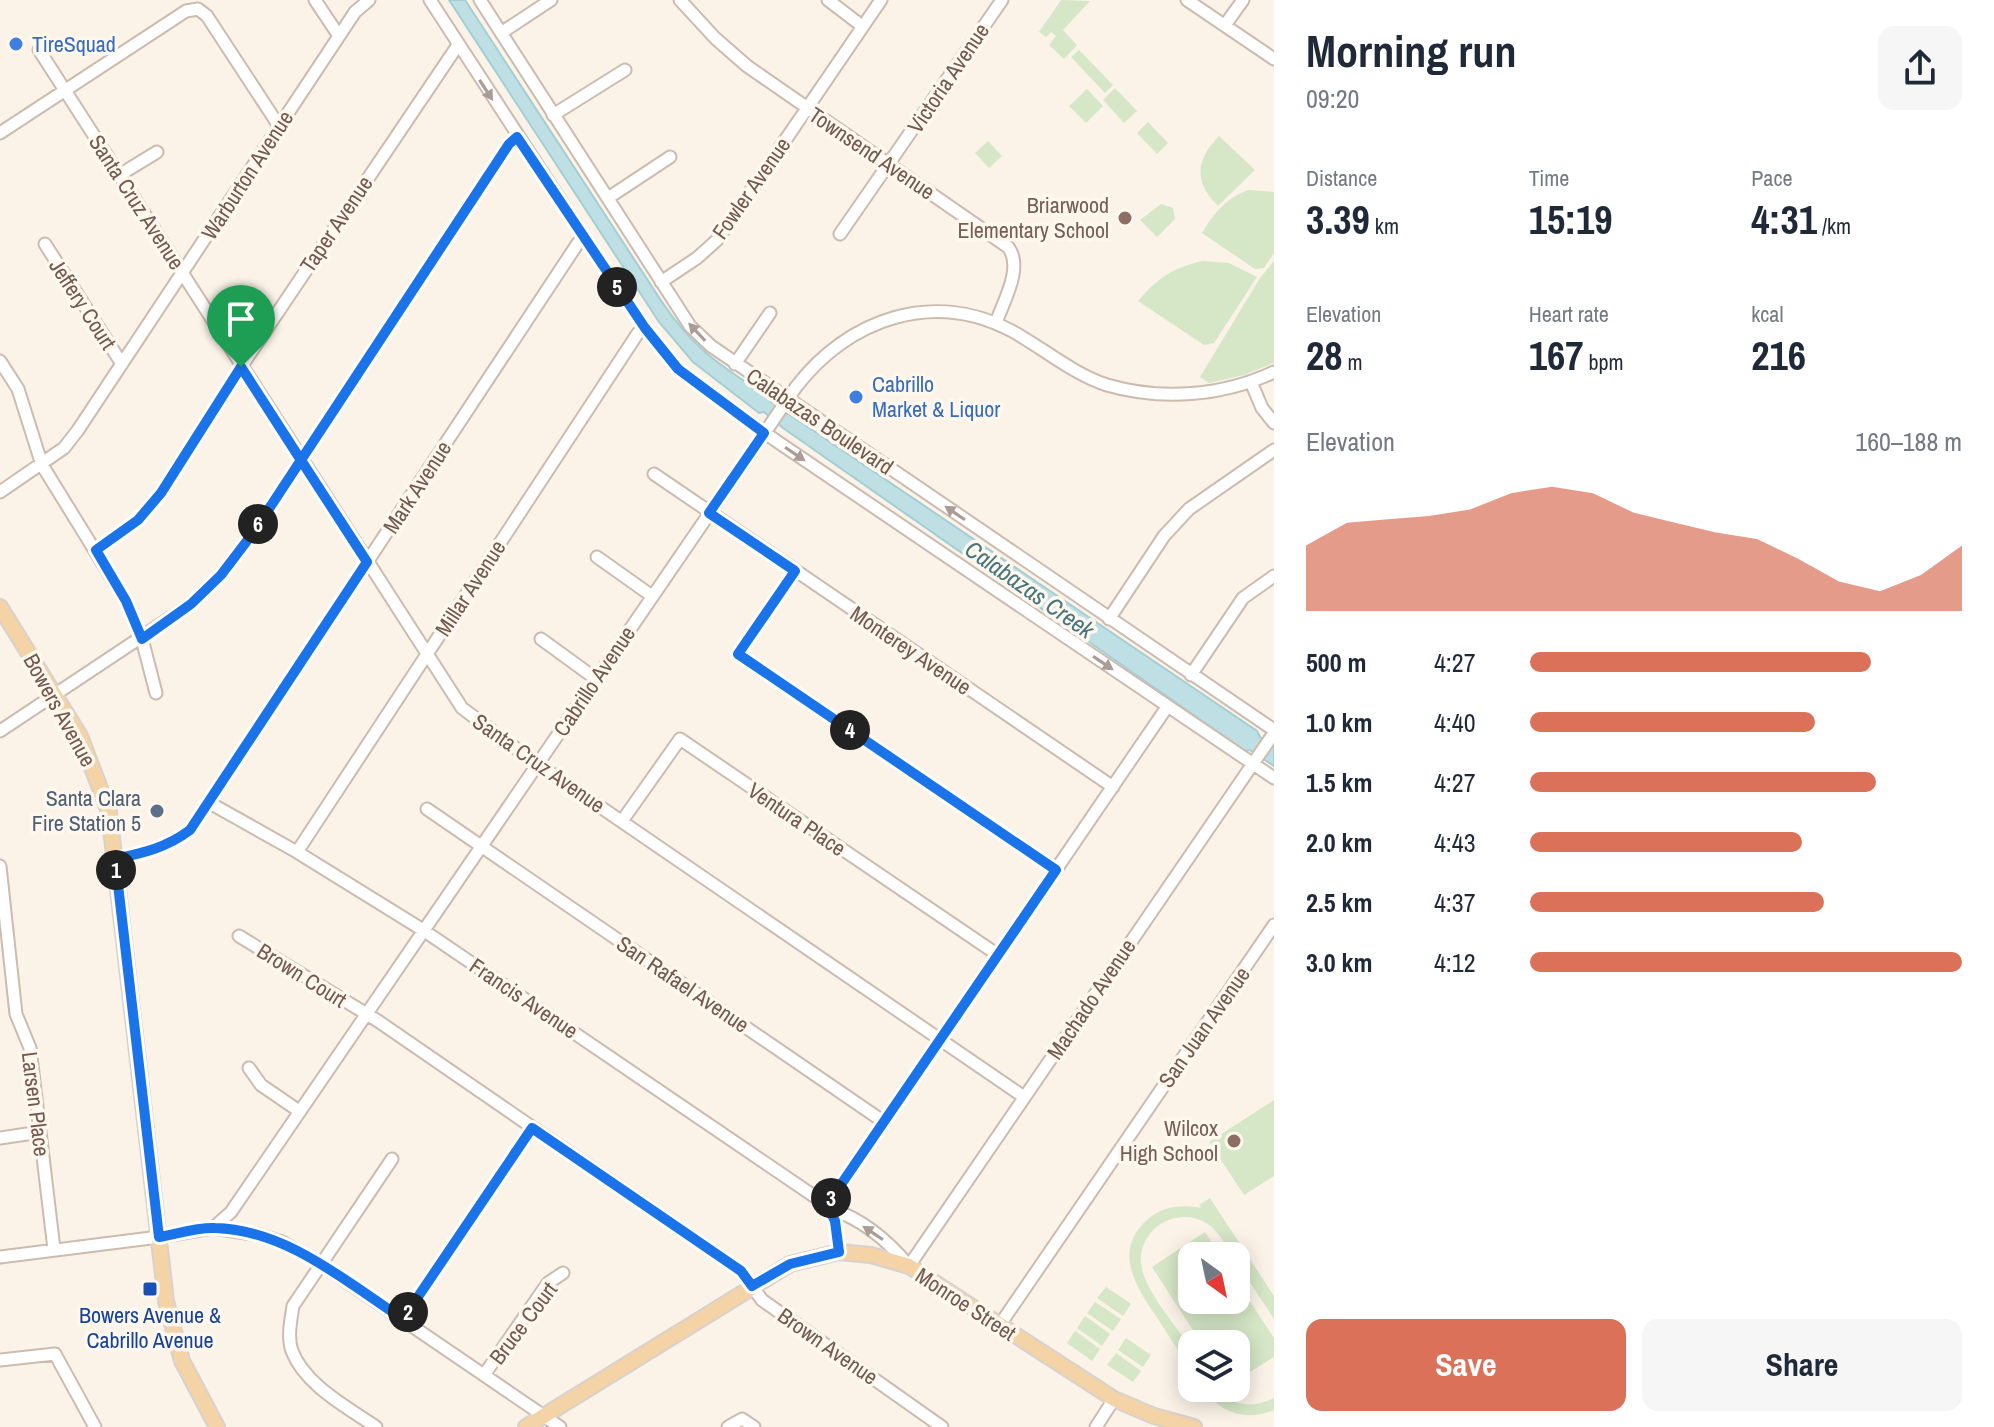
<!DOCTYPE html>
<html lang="en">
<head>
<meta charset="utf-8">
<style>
	:root { --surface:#fff; --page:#f6f6f7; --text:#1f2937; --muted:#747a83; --accent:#da7158 }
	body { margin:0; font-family:"Archivo Narrow",sans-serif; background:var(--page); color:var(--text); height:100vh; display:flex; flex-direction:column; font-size:30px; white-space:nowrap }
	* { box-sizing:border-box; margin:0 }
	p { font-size:26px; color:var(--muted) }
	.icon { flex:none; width:44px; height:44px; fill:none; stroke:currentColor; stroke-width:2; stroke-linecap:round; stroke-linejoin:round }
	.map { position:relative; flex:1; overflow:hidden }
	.panel { display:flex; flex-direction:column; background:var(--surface); width:720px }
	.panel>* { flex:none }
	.needle { width:52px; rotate:147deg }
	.tools { position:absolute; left:1178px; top:1242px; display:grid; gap:16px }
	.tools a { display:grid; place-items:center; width:72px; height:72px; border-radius:16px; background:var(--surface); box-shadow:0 4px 20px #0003; font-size:40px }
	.pin { position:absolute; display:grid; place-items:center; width:68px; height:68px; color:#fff; margin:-82px -34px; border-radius:50% 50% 50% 0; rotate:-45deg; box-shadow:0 0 8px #0007 }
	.pin .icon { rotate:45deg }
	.km { position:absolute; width:40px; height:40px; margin:-20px; border-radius:50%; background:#222; color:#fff; font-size:22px; line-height:40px; text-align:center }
	.round { display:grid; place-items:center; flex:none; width:84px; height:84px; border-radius:16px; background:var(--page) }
	.summary { display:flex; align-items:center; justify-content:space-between; height:136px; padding:0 32px }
	h1 { font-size:44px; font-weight:800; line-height:60px }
	.stats { display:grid; grid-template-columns:repeat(3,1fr); gap:12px; height:136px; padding:8px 32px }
	.stats div { display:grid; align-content:center }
	.stats b { font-size:40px; font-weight:800 }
	.stats small { font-size:22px; font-weight:400 }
	.stats p { font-size:22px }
	.chart { height:224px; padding:16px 32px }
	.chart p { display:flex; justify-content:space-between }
	.chart svg { width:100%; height:144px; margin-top:8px; fill:var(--accent); opacity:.7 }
	.button { display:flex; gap:16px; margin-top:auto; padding:16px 32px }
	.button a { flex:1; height:92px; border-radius:16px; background:var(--accent); color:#fff; font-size:32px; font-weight:800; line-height:92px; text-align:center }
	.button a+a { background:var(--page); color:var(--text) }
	ul { padding:0 32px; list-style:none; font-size:26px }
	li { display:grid; grid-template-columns:128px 96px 1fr; align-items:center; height:60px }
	li i { height:20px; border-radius:10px; background:var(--accent) }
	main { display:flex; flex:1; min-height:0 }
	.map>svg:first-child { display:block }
	.green { fill:#d5e7c7 }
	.water { fill:#bedfe3; stroke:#a5ced4; stroke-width:2 }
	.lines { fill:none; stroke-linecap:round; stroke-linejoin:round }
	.minor-casing { stroke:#ccbbaf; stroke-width:15 }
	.major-casing { stroke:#d8d1cd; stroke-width:18 }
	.minor { stroke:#fff; stroke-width:11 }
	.major { stroke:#f4d4a6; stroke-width:14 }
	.oneway { fill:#ab9c95 }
	.route-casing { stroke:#fff; stroke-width:16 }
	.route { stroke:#1a73e8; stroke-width:10 }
	.shop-dot { fill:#3f7fe0; stroke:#fef7ee; stroke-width:3 }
	.education-dot { fill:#8d6e63; stroke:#fef7ee; stroke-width:3 }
	.service-dot { fill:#5c6f8a; stroke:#fef7ee; stroke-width:3 }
	.transit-dot { fill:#1a4fb4; stroke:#fef7ee; stroke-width:3 }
	.labels { text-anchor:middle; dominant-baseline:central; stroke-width:7; stroke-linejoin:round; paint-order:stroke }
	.shop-label { font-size:22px; fill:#366cbe; stroke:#fef7ee; text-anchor:start }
	.street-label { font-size:22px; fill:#735a4e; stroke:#fef7ee }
	.education-label { font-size:22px; fill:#785e54; stroke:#fef7ee; text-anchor:end }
	.service-label { font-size:22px; fill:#4e5e75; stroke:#fef7ee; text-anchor:end }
	.transit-label { font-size:22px; fill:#164399; stroke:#fef7ee }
	.water-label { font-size:24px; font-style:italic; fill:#46767d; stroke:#fef7ee }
</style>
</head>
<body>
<main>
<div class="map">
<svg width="1274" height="1427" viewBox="0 0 1274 1427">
	<rect width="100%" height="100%" fill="#fbf3e8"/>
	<path class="green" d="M1061,0l29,1 -27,29 14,15 -13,14 -15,-14 7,-9 -5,-4 -5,5 -7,-5z
		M1079,50l34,35 -8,8 -34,-36z
		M1115,88l22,23 -13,12 -21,-23z
		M1087,89l16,17 -17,17 -17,-17z
		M1148,122l20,21 -11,11 -20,-21z
		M1219,136l36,34 -37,36c-25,-25 -22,-46 1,-70z
		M988,141l14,15 -13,12 -14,-15z
		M1249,190l25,2v61l-10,15 -9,1 -53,-36c12,-20 25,-36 47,-43z
		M1161,204l12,4 2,11 -18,18 -17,-17z
		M1202,261l27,2 28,14 -43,66 -10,2 -66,-44c21,-24 33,-32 64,-40z
		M1274,261v102l-30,12 -35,8 -9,-6 60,-99z
		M1274,1100v76l-30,19 -35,-53z
		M1210,1198l64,98v23l-38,-58v-5h-3c-8,-12 -15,-26 -27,-33 -27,-16 -62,2 -65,33 -3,25 28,61 42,81 3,5 8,11 9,16 1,6 0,13 0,19 -11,-18 -23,-35 -34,-53 -21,-31 -47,-67 -10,-100 15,-13 34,-15 53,-11l-2,-3z
		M1205,1232l15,24h-28v44h44v-20l38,58v19l-38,24v-37h-34l-50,-77z
		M1106,1287l25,17 -8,12 -26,-18z
		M1095,1302l26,17 -8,12 -26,-18z
		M1085,1316l25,18 -8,12 -25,-18z
		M1075,1331l25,18 -8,12 -25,-18z
		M1126,1338l25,17 -8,12 -25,-17z
		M1116,1353l25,18 -8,11 -26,-17z
		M1202,1388h14c16,18 37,21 58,10v12c-28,12 -54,3 -72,-22z"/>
	<path class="water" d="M449,0h16l197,302c33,49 61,65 108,96l1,4 486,329 3,6 14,10v19l-24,-16 -5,1 -462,-323 -19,-16 -5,1 -66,-51 -34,-40z"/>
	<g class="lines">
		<g class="minor-casing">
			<path id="minor" d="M315,0l24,36
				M430,0l155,238 60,90 33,41 97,71 499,338
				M480,0l210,326 21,20 563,384
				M680,0l35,38 32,28 261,181c16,20 -5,55 -12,76
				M828,0l34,26
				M1187,0l87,59
				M1225,25l18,-25
				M501,33l50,-33
				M39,50l423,658 64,48 498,341
				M553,115l72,-45
				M0,133l186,-122 12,-2 9,7 72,110
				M121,174l36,-22
				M608,198l62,-41
				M840,234l162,-234
				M45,244l77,120
				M661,282l36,-24 20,-18 164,-240
				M0,361l18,28 24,76 84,136 16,38 14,54
				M735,364l35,-51
				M1251,382l11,26 12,15
				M654,474l459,313
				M0,492l64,-44 14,-18 277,-418 14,-12
				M96,550l42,-30 23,-27 88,-138 209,-310
				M597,557l55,39
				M795,571l-57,83 318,216
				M1109,619l55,-83 25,-27 85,-59
				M541,639l55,40
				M1191,675l52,-77 31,-22
				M0,731l191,-127 30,-29 32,-42 256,-389 8,-7
				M208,802l89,50 126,78 404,275 8,16 4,31
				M427,809l457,313
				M622,821l58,-82 318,216
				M297,852l341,-519 7,-5
				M115,859c28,-6 51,-11 75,-29l388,-587 7,-5
				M0,866l16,148 14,34 24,201
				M239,936l139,85 363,250 21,29 180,127
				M249,1068l12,17 38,26
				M0,1138l40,-6
				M827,1205l340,-498
				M831,1209c31,10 58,33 78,57l365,-533
				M213,1228l46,7 23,7 39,22 239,163
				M0,1257l159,-20 54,-9 18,-16 565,-825c52,-68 137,-98 216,-56 31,17 61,43 95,54 55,16 116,11 167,-13
				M403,1319l129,-191
				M999,1326l275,-401
				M0,1360l55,-6 40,73
				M484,1375l64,-92 15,-10
				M376,1427c-29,-20 -71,-42 -84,-76 -5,-14 -1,-31 1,-45l99,-147
				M728,1427l14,-8 12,8
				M1096,1427l18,-28"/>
		</g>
		<g class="major-casing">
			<path id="major" d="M0,607l80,129 29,76 57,489 16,60 35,66
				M526,1427l264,-163 49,-12 32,3 38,11 205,133 40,17 40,11"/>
		</g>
		<use href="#minor" class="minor"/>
		<use href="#major" class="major"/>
	</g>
	<defs><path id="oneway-solid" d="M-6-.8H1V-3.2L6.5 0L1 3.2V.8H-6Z" transform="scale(2)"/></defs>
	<g class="oneway">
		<use href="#oneway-solid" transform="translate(486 90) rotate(57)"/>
		<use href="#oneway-solid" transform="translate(697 332) rotate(-133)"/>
		<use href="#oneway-solid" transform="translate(795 454) rotate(34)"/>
		<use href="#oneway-solid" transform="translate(955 513) rotate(-146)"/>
		<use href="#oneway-solid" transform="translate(1103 663) rotate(34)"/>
		<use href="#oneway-solid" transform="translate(873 1233) rotate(-146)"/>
	</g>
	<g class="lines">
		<g class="route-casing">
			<path id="route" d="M241,367l54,84 13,20 59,91 -177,268c-24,18 -47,23 -75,29l44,378c18,-3 38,-10 56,-9 72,2 130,53 188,91l129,-191 209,143 11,15 38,-22 49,-12 -4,-31 -8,-16 229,-335 -318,-216 57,-83 -86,-58 55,-80 -86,-64 -33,-41 -128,-191 -8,7 -256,389 -32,42 -30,29 -49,35 -16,-38 -30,-51 42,-30 23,-27 80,-126"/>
		</g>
		<use href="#route" class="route"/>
	</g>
	<g class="shop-dot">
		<circle cx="16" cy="44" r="8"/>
		<circle cx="856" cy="397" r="8"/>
	</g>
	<g class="education-dot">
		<circle cx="1125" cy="218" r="8"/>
		<circle cx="1234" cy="1141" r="8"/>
	</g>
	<circle class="service-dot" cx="157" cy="811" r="8"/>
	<rect class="transit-dot" x="142" y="1281" width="16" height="16" rx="4"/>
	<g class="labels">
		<g class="shop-label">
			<text x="32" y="44">TireSquad</text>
			<text x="872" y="384">Cabrillo<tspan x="872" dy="25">Market &amp; Liquor</tspan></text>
		</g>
		<g class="street-label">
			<text transform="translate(948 78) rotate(-56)">Victoria Avenue</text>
			<text transform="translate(872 153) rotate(34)">Townsend Avenue</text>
			<text transform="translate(247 175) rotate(-57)">Warburton Avenue</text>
			<text transform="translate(751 188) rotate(-55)">Fowler Avenue</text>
			<text transform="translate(137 202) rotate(57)">Santa Cruz Avenue</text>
			<text transform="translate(336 224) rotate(-56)">Taper Avenue</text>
			<text transform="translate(83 304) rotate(57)">Jeffery Court</text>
			<text transform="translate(820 421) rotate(34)">Calabazas Boulevard</text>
			<text transform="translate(417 487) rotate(-57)">Mark Avenue</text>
			<text transform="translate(470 588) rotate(-57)">Millar Avenue</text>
			<text transform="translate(911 650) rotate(34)">Monterey Avenue</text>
			<text transform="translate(594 681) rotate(-56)">Cabrillo Avenue</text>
			<text transform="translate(60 710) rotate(61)">Bowers Avenue</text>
			<text transform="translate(539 763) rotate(35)">Santa Cruz Avenue</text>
			<text transform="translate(797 819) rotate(34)">Ventura Place</text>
			<text transform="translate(302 975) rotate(32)">Brown Court</text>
			<text transform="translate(683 984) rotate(34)">San Rafael Avenue</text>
			<text transform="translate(524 998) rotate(34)">Francis Avenue</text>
			<text transform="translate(1091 999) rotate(-56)">Machado Avenue</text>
			<text transform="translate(1204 1027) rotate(-55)">San Juan Avenue</text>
			<text transform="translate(36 1104) rotate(83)">Larsen Place</text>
			<text transform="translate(966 1304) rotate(33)">Monroe Street</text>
			<text transform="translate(523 1323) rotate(-53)">Bruce Court</text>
			<text transform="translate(828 1346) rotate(35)">Brown Avenue</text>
		</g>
		<g class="education-label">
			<text x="1109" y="205">Briarwood<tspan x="1109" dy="25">Elementary School</tspan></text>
			<text x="1218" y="1128">Wilcox<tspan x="1218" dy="25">High School</tspan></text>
		</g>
		<g class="service-label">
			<text x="141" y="798">Santa Clara<tspan x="141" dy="25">Fire Station 5</tspan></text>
		</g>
		<g class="transit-label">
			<text x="150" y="1315">Bowers Avenue &amp;<tspan x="150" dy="25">Cabrillo Avenue</tspan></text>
		</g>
		<g class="water-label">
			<text transform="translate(1030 589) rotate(35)">Calabazas Creek</text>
		</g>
	</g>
</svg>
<div class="tools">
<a><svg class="needle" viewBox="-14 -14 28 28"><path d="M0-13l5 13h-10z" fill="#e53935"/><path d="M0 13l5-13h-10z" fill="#747a83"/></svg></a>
<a><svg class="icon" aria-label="layers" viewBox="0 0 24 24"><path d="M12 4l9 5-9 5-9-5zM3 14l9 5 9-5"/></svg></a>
</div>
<div class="pin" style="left:241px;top:367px;background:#1e9e55"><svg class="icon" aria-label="arrive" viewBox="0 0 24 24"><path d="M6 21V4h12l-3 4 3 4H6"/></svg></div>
<b class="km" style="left:116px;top:870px">1</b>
<b class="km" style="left:408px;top:1312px">2</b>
<b class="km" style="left:831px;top:1198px">3</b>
<b class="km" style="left:850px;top:730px">4</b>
<b class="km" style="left:617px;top:287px">5</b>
<b class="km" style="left:258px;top:524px">6</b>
</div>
<section class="panel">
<div class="summary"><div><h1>Morning run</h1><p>09:20</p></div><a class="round"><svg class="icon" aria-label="share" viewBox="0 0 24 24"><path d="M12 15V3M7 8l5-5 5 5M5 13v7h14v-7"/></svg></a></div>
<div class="stats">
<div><p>Distance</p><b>3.39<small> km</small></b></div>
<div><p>Time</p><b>15:19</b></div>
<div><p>Pace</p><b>4:31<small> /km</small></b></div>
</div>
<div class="stats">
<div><p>Elevation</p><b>28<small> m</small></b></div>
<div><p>Heart rate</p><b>167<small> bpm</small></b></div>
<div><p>kcal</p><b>216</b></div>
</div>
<div class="chart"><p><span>Elevation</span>160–188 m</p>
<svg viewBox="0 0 160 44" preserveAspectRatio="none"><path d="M0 44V24L10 17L20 16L30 15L40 13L50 8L60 6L70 8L80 14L90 17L100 20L110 22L120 28L130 35L140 38L150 33L160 24V44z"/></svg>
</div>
<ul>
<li><b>500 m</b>4:27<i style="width:79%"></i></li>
<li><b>1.0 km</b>4:40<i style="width:66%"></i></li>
<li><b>1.5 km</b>4:27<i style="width:80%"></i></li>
<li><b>2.0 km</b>4:43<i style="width:63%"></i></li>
<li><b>2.5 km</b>4:37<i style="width:68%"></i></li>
<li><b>3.0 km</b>4:12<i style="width:100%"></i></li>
</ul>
<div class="button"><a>Save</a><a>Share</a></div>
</section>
</main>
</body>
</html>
